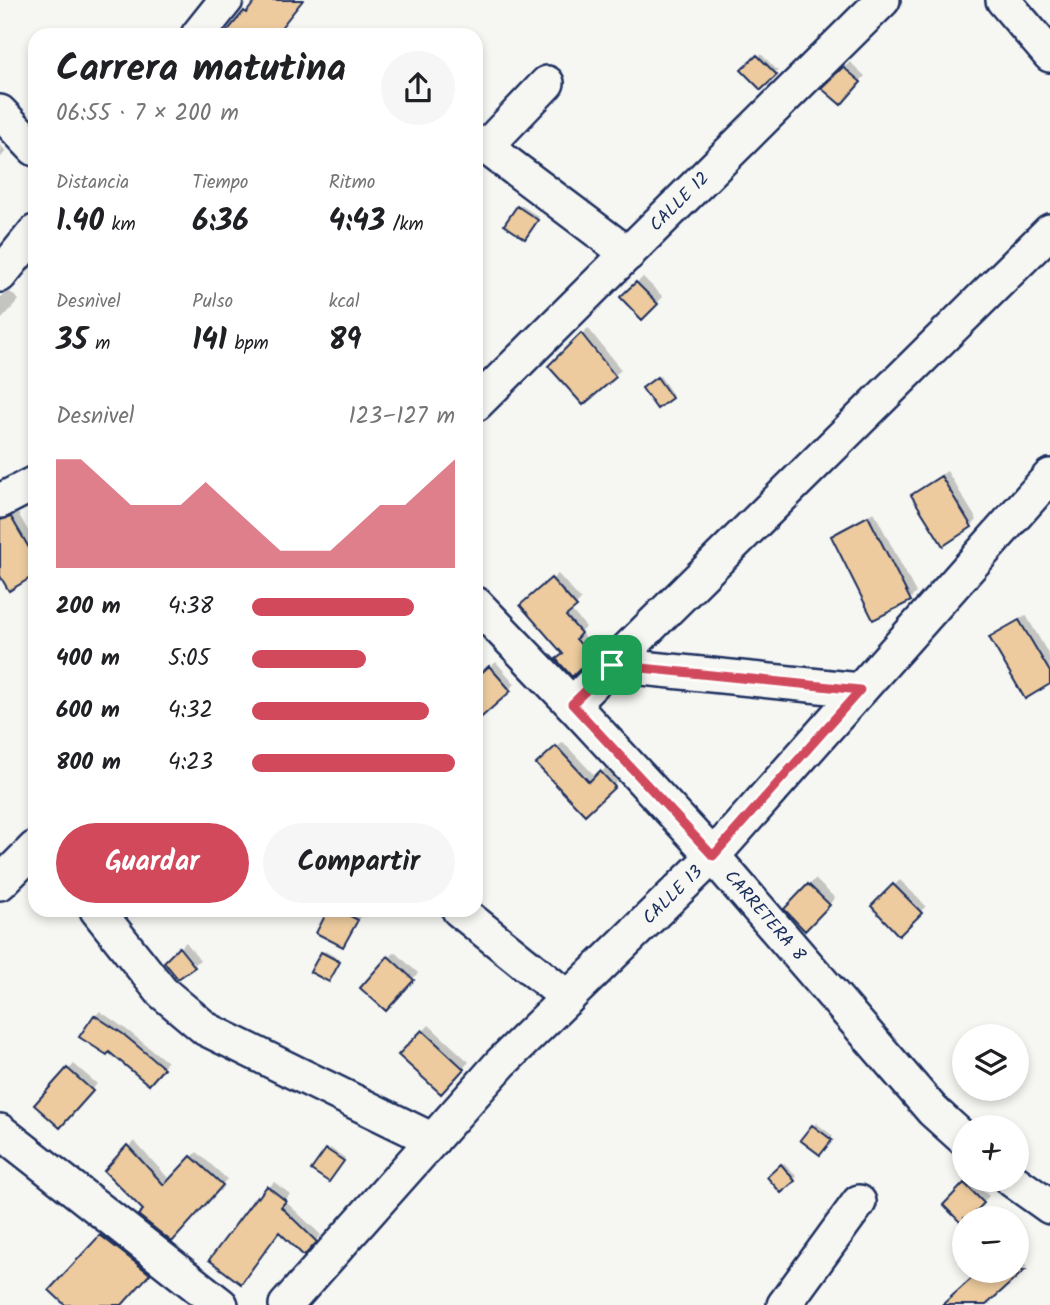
<!DOCTYPE html>
<html lang="es">
<head>
<meta charset="utf-8">
<style>
	:root { --surface:#fff; --page:#f6f6f6; --text:#202124; --muted:#757577; --accent:#d1495b }
	body { margin:0; font-family:Kalam,sans-serif; background:var(--page); color:var(--text); height:100vh; display:flex; flex-direction:column; font-size:26px; white-space:nowrap }
	* { box-sizing:border-box; margin:0 }
	p { font-size:23px; color:var(--muted) }
	.icon { flex:none; width:38px; height:38px; fill:none; stroke:currentColor; stroke-width:2; stroke-linecap:round; stroke-linejoin:round }
	.map { position:relative; flex:1; overflow:hidden }
	.panel { position:absolute; left:28px; top:28px; width:455px; height:889px; display:flex; flex-direction:column; background:var(--surface); border-radius:21px; box-shadow:0 4px 10px #0003 }
	.panel>* { flex:none }
	.tools { position:absolute; left:952px; top:1024px; display:grid; gap:14px }
	.tools a { display:grid; place-items:center; width:77px; height:77px; border-radius:50%; background:var(--surface); box-shadow:0 4px 10px #0003; font-size:35px }
	.pin { position:absolute; display:grid; place-items:center; width:60px; height:60px; color:#fff; margin:-30px; border-radius:14px; box-shadow:0 4px 10px #0006 }
	.round { display:grid; place-items:center; flex:none; width:74px; height:74px; border-radius:37px; background:var(--page) }
	.headline { display:flex; align-items:center; justify-content:space-between; height:119px; padding:0 28px }
	h1 { font-size:38px; font-weight:700; line-height:52px }
	.metrics { display:grid; grid-template-columns:repeat(3,1fr); gap:10px; height:119px; padding:7px 28px }
	.metrics div { display:grid; align-content:center }
	.metrics b { font-size:30px; font-weight:700 }
	.metrics small { font-size:19px; font-weight:400 }
	.metrics p { font-size:19px }
	.chart { height:196px; padding:14px 28px }
	.chart p { display:flex; justify-content:space-between }
	.chart svg { width:100%; height:126px; margin-top:7px; fill:var(--accent); opacity:.7 }
	.action { display:flex; gap:14px; margin-top:auto; padding:14px 28px }
	.action a { flex:1; height:80px; border-radius:42px; background:var(--accent); color:#fff; font-size:28px; font-weight:700; line-height:80px; text-align:center }
	.action a+a { background:var(--page); color:var(--text) }
	ul { padding:0 28px; list-style:none; font-size:23px }
	li { display:grid; grid-template-columns:112px 84px 1fr; align-items:center; height:52px }
	li i { height:18px; border-radius:9px; background:var(--accent) }
	.map>svg:first-child { display:block }
	.shadow { fill:#0003 }
	.building { fill:#edcb9e; stroke:#1b2f5e; stroke-width:2 }
	.lines { fill:none; stroke-linecap:round; stroke-linejoin:round }
	.minor-casing { stroke:#1b2f5e; stroke-width:38 }
	.minor { stroke:#f6f6f2; stroke-width:33 }
	.route-casing { stroke:#fff; stroke-width:14 }
	.route { stroke:#d1495b; stroke-width:9 }
	.labels { text-anchor:middle; dominant-baseline:central; stroke-width:6; stroke-linejoin:round; paint-order:stroke }
	.street-label { font-size:18px; fill:#1b2f5e; stroke:#f6f6f2 }
</style>
</head>
<body>
<div class="map">
<svg width="1050" height="1305" viewBox="0 0 1050 1305">
	<rect width="100%" height="100%" fill="#f6f6f2"/>
	<filter id="ink" filterUnits="userSpaceOnUse"><feTurbulence type="fractalNoise" baseFrequency=".0143" numOctaves="2"/><feDisplacementMap in="SourceGraphic" scale="14" xChannelSelector="R" yChannelSelector="G"/><feConvolveMatrix kernelMatrix="1 2 1 2 8 2 1 2 1" color-interpolation-filters="sRGB"/></filter>
	<g filter="url(#ink)">
		<path class="shadow" d="M258,0h44l-23,30 6,5h-59l19,-23 6,-6 2,1z
			M761,54l17,17 -17,17 -17,-18z
			M850,62l15,14 -25,27 -16,-15z
			M0,145l6,6 -6,7z
			M521,205l18,12 -12,17 -20,-10z
			M643,277l20,20 -21,21 -20,-21z
			M9,291l10,9 -17,19 -2,-2v-19l6,-6z
			M588,328l33,42 -38,32 -33,-36z
			M660,376l13,19 -2,2 -24,-11z
			M947,471l30,49 -6,6 -58,-31 6,-6z
			M874,512l42,81 -6,6 -77,-63 6,-6z
			M18,513l17,30v30l-35,-1v-49z
			M558,574l23,26 -10,10 15,17 -6,5 16,18 -24,24 -7,-21 -37,-53z
			M1026,615l24,42v25l-58,-45 5,-6z
			M496,662l19,22 -39,33v-37z
			M563,742l33,35 11,-10 12,13 -34,33 -41,-54z
			M815,879l20,19 -30,31 -19,-20z
			M900,880l26,26 -27,27 -26,-27z
			M330,910h25l7,4 -14,25 -6,6z
			M186,942l14,18 -21,17 -13,-15z
			M325,951l16,9 -10,17 -9,-24z
			M395,952l23,21 -26,30 -3,-45z
			M100,1011l27,19 40,32 -13,16 -59,-62z
			M429,1025l40,37 -29,30 -39,-37z
			M74,1064l23,20 -32,36 -29,-15z
			M816,1123l17,13 -11,14 -19,-10z
			M134,1141l36,39 27,-28 30,27 -50,55 -32,-24 -39,-39z
			M330,1148l15,10 -14,19 -4,-27z
			M784,1163l13,14 -16,14 -12,-14z
			M971,1180l18,16 -22,22h-3l-1,4 -18,-17z
			M274,1182l16,12 -5,7 36,34 -17,19 -24,-23 -69,29 47,-63 5,-5 1,1z
			M108,1230l47,37 -34,38h-53l-16,-15z
			M1017,1255l10,11 -40,35 4,4h-37l63,-35z"/>
		<path class="building" d="M256,0h47l-28,35h-51l20,-24 2,2z
			M757,55l20,20 -16,15 -20,-20z
			M843,67l18,15 -20,23 -20,-17z
			M517,206l21,14 -13,19 -21,-14z
			M636,282l22,22 -16,16 -22,-23z
			M581,333l35,44 -33,28 -35,-39z
			M657,377l15,21 -15,11 -15,-21z
			M941,476l31,51 -29,19 -32,-51z
			M868,516l43,85 -38,19 -42,-84z
			M11,517l24,41v17l-26,16 -9,-15v-56z
			M551,578l26,29 -11,9 15,17 -5,6 16,18 -20,20 -16,-18 7,-5 -43,-49z
			M1019,620l31,52v12l-25,15 -36,-62z
			M489,666l22,25 -35,31v-44z
			M556,746l33,36 11,-11 15,16 -30,28 -49,-51z
			M808,884l22,21 -25,26 -21,-22z
			M893,884l29,29 -23,23 -28,-30z
			M328,910h11l19,10 -15,27 -27,-14z
			M179,947l16,20 -17,12 -14,-17z
			M321,952l19,10 -11,20 -19,-10z
			M388,956l26,24 -28,31 -26,-23z
			M94,1015l29,19 41,34 -15,17 -40,-33 -2,3 -28,-18z
			M422,1030l42,39 -23,25 -43,-39z
			M67,1068l26,23 -33,37 -26,-23z
			M812,1125l20,15 -12,15 -20,-15z
			M127,1145l37,40 27,-29 32,29 -51,57 -34,-27 5,-5 -39,-39z
			M326,1149l18,12 -15,21 -18,-12z
			M781,1164l14,17 -14,12 -14,-16z
			M964,1183l20,20 -14,15h-6l-1,7 -20,-20z
			M267,1186l19,15 -5,6 36,35 -13,14 -25,-24 -38,52 -32,-24 48,-64 1,2z
			M100,1235l50,39 -28,31h-57l-16,-15z
			M981,1270h44l-39,35h-44z"/>
		<g class="lines">
			<g class="minor-casing">
				<g id="minor">
					<path d="M1003,0l47,55"/>
					<path d="M198,35l28,-35"/>
					<path d="M547,83l-61,64 142,107"/>
					<path d="M0,112l35,37"/>
					<path d="M0,275l35,-43"/>
					<path id="s1" d="M476,404l407,-404"/>
					<path d="M0,501l35,-18"/>
					<path id="s2" d="M476,604l96,100 141,152 220,255 31,28"/>
					<path d="M612,665l248,25"/>
					<path d="M572,704l478,-473"/>
					<path d="M0,883l35,-35"/>
					<path d="M97,910l65,82 44,37 227,111"/>
					<path d="M459,910l109,88"/>
					<path d="M0,1131l221,174"/>
					<path d="M1012,1180l38,27"/>
					<path id="s3" d="M286,1305l215,-242 212,-207 337,-380"/>
					<path d="M784,1305l75,-103"/>
				</g>
			</g>
			<use href="#minor" class="minor"/>
		</g>
	</g>
	<g class="lines" filter="url(#ink)">
		<g class="route-casing">
			<path id="route" d="M612,665l248,25 -147,166 -141,-152z"/>
		</g>
		<use href="#route" class="route"/>
	</g>
	<g class="labels">
		<g class="street-label">
			<text stroke="none"><textPath href="#s1" startOffset="287">CALLE 12</textPath></text>
			<text stroke="none"><textPath href="#s3" startOffset="564">CALLE 13</textPath></text>
			<text stroke="none"><textPath href="#s2" startOffset="425">CARRETERA 8</textPath></text>
		</g>
	</g>
</svg>
<div class="tools">
<a><svg class="icon" aria-label="layers" viewBox="0 0 24 24"><path d="M12 4l9 5-9 5-9-5zM3 14l9 5 9-5"/></svg></a>
<a>+</a>
<a>−</a>
</div>
<div class="pin" style="left:612px;top:665px;background:#1e9e55"><svg class="icon" aria-label="arrive" viewBox="0 0 24 24"><path d="M6 21V4h12l-3 4 3 4H6"/></svg></div>
<section class="panel">
<div class="headline"><div><h1>Carrera matutina</h1><p>06:55 · 7 × 200 m</p></div><a class="round"><svg class="icon" aria-label="share" viewBox="0 0 24 24"><path d="M12 15V3M7 8l5-5 5 5M5 13v7h14v-7"/></svg></a></div>
<div class="metrics">
<div><p>Distancia</p><b>1.40<small> km</small></b></div>
<div><p>Tiempo</p><b>6:36</b></div>
<div><p>Ritmo</p><b>4:43<small> /km</small></b></div>
</div>
<div class="metrics">
<div><p>Desnivel</p><b>35<small> m</small></b></div>
<div><p>Pulso</p><b>141<small> bpm</small></b></div>
<div><p>kcal</p><b>89</b></div>
</div>
<div class="chart"><p><span>Desnivel</span>123–127 m</p>
<svg viewBox="0 0 160 44" preserveAspectRatio="none"><path d="M0 44V6L10 6L20 14L30 22L40 22L50 22L60 14L70 22L80 30L90 38L100 38L110 38L120 30L130 22L140 22L150 14L160 6V44z"/></svg>
</div>
<ul>
<li><b>200 m</b>4:38<i style="width:80%"></i></li>
<li><b>400 m</b>5:05<i style="width:56%"></i></li>
<li><b>600 m</b>4:32<i style="width:87%"></i></li>
<li><b>800 m</b>4:23<i style="width:100%"></i></li>
</ul>
<div class="action"><a>Guardar</a><a>Compartir</a></div>
</section>
</div>
</body>
</html>
